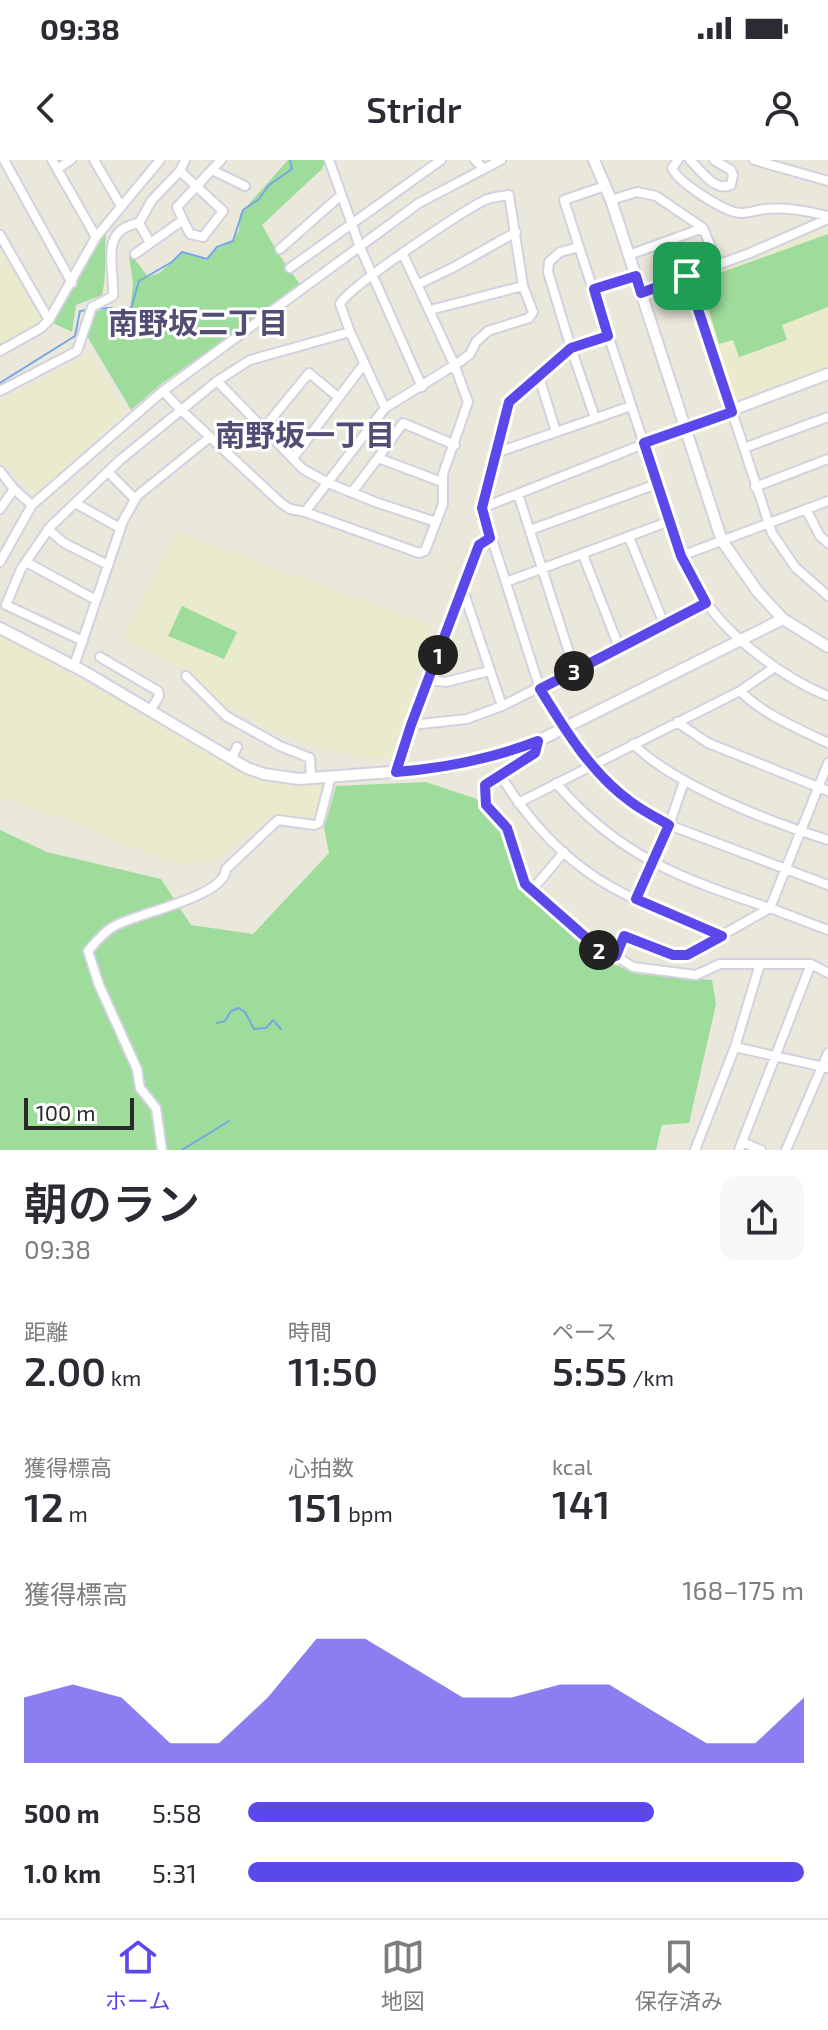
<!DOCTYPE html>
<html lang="ja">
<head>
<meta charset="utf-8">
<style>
	:root { --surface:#fff; --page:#f7f7f7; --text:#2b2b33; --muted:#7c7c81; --line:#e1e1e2; --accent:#5b48eb }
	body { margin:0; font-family:"Exo 2","Noto Sans JP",sans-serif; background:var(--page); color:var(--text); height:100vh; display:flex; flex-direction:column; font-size:30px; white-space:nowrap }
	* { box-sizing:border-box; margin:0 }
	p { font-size:26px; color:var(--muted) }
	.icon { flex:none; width:44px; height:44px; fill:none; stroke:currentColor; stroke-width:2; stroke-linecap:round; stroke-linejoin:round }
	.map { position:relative; height:990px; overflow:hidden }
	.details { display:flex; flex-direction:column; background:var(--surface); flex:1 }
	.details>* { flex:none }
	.scale { position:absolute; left:24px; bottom:20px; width:110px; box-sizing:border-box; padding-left:8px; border:4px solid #292929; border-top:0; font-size:22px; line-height:28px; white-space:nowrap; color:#292929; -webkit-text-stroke:6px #fff; paint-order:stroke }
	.pin { position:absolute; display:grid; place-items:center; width:68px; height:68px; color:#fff; margin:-34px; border-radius:16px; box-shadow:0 4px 12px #0006 }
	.km { position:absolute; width:40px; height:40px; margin:-20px; border-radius:50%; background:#222; color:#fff; font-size:22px; line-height:40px; text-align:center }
	.round { display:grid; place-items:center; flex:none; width:84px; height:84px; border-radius:16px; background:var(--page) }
	.overview { display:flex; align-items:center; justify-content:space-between; height:136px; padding:0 24px }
	h1 { font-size:44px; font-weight:600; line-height:60px }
	.figures { display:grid; grid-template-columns:repeat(3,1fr); gap:12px; height:136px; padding:8px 24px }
	.figures div { display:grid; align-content:center }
	.figures b { font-size:40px; font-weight:600 }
	.figures small { font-size:22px; font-weight:400 }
	.figures p { font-size:22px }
	.chart { height:224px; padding:16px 24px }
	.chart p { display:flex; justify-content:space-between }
	.chart svg { width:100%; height:144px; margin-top:8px; fill:var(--accent); opacity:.7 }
	ul { padding:0 24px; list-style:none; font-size:26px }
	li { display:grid; grid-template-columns:128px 96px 1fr; align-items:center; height:60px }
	li i { height:20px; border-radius:10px; background:var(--accent) }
	.status { display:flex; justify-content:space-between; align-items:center; height:56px; padding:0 40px; background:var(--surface); direction:ltr }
	.status svg { height:22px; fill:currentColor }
	header { display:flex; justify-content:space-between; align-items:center; height:104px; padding:0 24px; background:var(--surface); font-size:36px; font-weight:600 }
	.tab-bar { display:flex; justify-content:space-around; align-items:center; height:112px; border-top:2px solid var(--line); background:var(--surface); font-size:22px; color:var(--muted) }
	.tab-bar a { display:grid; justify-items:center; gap:4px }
	.tab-bar .active { color:var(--accent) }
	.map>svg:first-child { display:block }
	.education { fill:#eaeacc }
	.green { fill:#9edc9c }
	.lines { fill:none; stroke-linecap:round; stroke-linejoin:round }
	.stream { stroke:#76a6e4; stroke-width:2 }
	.minor-casing { stroke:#d3d1e0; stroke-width:12 }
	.tertiary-casing { stroke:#d3d1e0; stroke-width:14 }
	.minor { stroke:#fff; stroke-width:8 }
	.tertiary { stroke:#fff; stroke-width:10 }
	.route-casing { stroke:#fff; stroke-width:16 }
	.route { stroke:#5b48eb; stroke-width:10 }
	.labels { text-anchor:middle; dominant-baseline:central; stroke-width:6; stroke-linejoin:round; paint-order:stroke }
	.neighbourhood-label { font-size:30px; font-weight:bold; fill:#524d75; stroke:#fff }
</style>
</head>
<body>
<div class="status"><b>09:38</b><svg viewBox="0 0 49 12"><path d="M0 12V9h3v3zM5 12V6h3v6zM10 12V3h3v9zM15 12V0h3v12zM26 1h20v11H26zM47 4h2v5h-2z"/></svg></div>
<header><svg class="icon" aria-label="back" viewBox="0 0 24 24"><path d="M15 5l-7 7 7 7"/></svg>Stridr<svg class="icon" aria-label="person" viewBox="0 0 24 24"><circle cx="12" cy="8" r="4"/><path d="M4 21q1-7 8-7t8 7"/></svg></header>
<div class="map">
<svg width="828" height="990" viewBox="0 0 828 990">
	<rect width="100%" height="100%" fill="#eae8db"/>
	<path class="education" d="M828,68v139l-94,35 -37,-123z
		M0,89l42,72 -42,26z
		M90,193l34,59 -89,83 -35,-36v-57z
		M176,372l254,93 -36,136 -42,-5 -64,-18 -75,-39 -25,-28 -65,-30z
		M0,474l248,141 27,8 50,1 -7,32 -7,4 -39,-5 -54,43 -32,7 -19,-3 -98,-42 -69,-23z"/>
	<path class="green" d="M288,0h38l-4,9 -60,56 16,28 23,33 -140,98 -30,26 -44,-74 4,-16 6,-9 11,-2 15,8 7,-5 3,-29 -4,-26 2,-3 17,23 11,-4 24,-20 24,7 9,-11 17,-7 6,-12 1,-16z
		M102,70l4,4c-2,21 1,41 -4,61l-26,10 -4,27 -21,-10z
		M828,74v73l-46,18 5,15 -48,17 -6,-17 -14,4 -19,-64z
		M182,446l55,26 -13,27 -56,-23z
		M426,622l51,17 26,30 20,60 82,71 31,14 76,6 4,24 -27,119 -27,2 -6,25h-656v-320l47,22 114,27 30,46 62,9 76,-81 -5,-25 12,-42z"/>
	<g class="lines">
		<path class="stream" d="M95,149l16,-1 18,7 10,-34 33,-19 10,-10 25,7 10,-12 16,-6 10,-31 16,-11 10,-14 23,-16 -2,-9
			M0,223l75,-47 5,-25 8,-1
			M217,863l8,-2 6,-10 8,-3 6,4 9,17 12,-1 7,-8 8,9
			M182,990l47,-29"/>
		<g class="minor-casing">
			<path id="minor" d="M4,0l68,123
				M52,0l44,77
				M94,0l27,46
				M329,0l31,87 62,140
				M475,0l9,9
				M678,0l-6,8c6,14 52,44 68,45 8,0 17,-3 25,-4 22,-2 42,2 63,7
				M690,0c12,11 24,32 41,25l2,-10 -2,-5 -17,-10
				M754,0l74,21
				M57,9l14,-9
				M212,10l33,16
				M605,26l-41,14 15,47 -19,5 -11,10 -1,10 23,76 -62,54 -27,106 58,181 24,39 28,38 38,36 39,23 159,60
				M611,40l26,-8 19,4 47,32 15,36
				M828,59l-78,34 -63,23 85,257 23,34 33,29
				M183,60l-6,-13 44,-47
				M139,63l11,20
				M0,75l49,85
				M579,87l102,309c8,15 15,30 24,44 24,38 82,80 123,96
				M280,89l60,-53
				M135,94l48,-34 7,14 13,3 20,-26 -43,-40
				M403,94l51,110 14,38 -25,72v30l-18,47 -6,2 -114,-41 80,-104 76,-47 9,-7 6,-12 12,-11 41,-13 4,-6 -10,-26 -14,-91c-8,1 -17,2 -24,5 -22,11 -137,87 -145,104l10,28 -100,28 -33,21 86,88 25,14 50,20 58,19
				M629,95l74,-27
				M290,108l151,-108
				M419,124l35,-17 62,-35
				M594,129l42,-13
				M641,133l46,-17
				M430,150l93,-24
				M350,172l35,76
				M0,191l41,-23 8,-8 47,-83 64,-77
				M539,217l17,55
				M0,231l77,-40 15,-44 21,-11c2,-29 -15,-66 26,-73l13,-23 28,-29 5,-11
				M163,231l17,18 101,94 9,6 15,3
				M595,258l-24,-70 37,-12
				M264,268l45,-55 29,24
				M744,288l84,-31
				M496,293l135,-47
				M293,298l71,-94
				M0,311l14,18
				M108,312l27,27
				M442,322l-64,-24 25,-35 52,22
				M755,327l73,-28
				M353,331l25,-33
				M518,334l57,177
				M75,343l45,25
				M482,348l202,-80
				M0,349l14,-20 18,16
				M806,349l14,27 8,7
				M48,369l16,14 44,22
				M530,370l127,-46
				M629,377l35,87
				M583,395l36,92
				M681,396l147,-55
				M0,402l32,-57 131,-114 256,-188 82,-43
				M26,402l70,38
				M506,422l164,-61
				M463,430l39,116
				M83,481l-77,-36 15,-36 29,-42 70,-67 97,-79
				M100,497l58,34 1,5 -9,15
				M74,506l49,-145 14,-25 73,-59
				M186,516l40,40 54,30 30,12 1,20
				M429,520l17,2 43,-11
				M740,531c24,24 57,37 88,52
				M677,562l31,21 120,48
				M411,565l56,-6 35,-13 204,-103
				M538,581l-3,12 -50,32 1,20 21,23 18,56 83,73 8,-1 8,-20 49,19h14l83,-47 58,22
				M633,584c43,42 137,78 195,96
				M231,599l6,-12
				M396,612l15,-47 68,-180 11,-7
				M501,616c24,39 57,77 97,103 38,24 82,39 124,57
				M556,623c62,73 126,96 214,125l58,-145
				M518,643l222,-112 35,-24
				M532,730l32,-38
				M636,739l33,-74 15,-43
				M616,796l17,11 63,8 24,-11h91l17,9
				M735,887l93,21
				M742,982l19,8
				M162,990l-6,-42 -16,-20 -3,-19 -38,-84 -11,-34c7,-8 14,-17 23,-23 22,-15 114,-30 115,-59l52,-49 36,5 5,-2 12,-47
				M695,990l40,-103 25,-83
				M739,990l72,-186
				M786,990l42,-97"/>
		</g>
		<g class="tertiary-casing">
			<path id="tertiary" d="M594,0l17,40 111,341 36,51 25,27 45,28
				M684,268l144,-54
				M0,468l85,44 162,96 17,6 35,5 145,-11 62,-15 32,-12 245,-122"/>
		</g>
		<use href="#minor" class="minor"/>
		<use href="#tertiary" class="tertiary"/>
	</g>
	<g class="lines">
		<g class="route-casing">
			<path id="route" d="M636,116l5,17 46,-17 45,136 -88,31 37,113 25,47 -166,86c25,41 52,85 91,113 12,9 26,16 38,23l-33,74 86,37 -35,19h-14l-49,-19 -8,20 -8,1 -83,-73 -18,-56 -21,-23 -1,-20 50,-32 3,-12c-47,18 -91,27 -142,31l15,-47 68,-180 11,-7 -8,-30 27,-106 62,-54 37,-12 -14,-47z"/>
		</g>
		<use href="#route" class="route"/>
	</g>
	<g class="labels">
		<g class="neighbourhood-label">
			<text x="198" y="162">南野坂二丁目</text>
			<text x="305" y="274">南野坂一丁目</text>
		</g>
	</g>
</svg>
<div class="scale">100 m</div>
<div class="pin" style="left:687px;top:116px;background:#1e9e55"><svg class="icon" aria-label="arrive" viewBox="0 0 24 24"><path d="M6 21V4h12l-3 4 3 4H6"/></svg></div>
<b class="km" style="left:438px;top:495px">1</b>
<b class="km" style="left:599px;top:790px">2</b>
<b class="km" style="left:574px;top:511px">3</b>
</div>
<section class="details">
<div class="overview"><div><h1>朝のラン</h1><p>09:38</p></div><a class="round"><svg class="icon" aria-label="share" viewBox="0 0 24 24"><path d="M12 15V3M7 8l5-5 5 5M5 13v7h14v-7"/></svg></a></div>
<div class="figures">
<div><p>距離</p><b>2.00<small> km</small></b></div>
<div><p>時間</p><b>11:50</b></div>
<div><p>ペース</p><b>5:55<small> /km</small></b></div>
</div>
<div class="figures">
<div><p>獲得標高</p><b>12<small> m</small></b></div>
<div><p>心拍数</p><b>151<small> bpm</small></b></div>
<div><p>kcal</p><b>141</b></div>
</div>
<div class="chart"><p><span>獲得標高</span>168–175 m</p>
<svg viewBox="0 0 160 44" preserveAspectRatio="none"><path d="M0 44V24L10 20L20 24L30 38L40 38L50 24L60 6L70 6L80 15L90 24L100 24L110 20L120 20L130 29L140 38L150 38L160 24V44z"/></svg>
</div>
<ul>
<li><b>500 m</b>5:58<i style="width:73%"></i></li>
<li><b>1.0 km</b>5:31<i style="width:100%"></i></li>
</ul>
</section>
<nav class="tab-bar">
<a class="active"><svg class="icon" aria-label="home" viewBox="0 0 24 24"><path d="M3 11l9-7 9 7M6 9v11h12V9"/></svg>ホーム</a>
<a><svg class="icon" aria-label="map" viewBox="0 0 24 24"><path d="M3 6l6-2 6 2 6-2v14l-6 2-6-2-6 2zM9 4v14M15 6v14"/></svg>地図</a>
<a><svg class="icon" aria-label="saved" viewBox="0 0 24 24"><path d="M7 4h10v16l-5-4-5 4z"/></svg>保存済み</a>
</nav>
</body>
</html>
